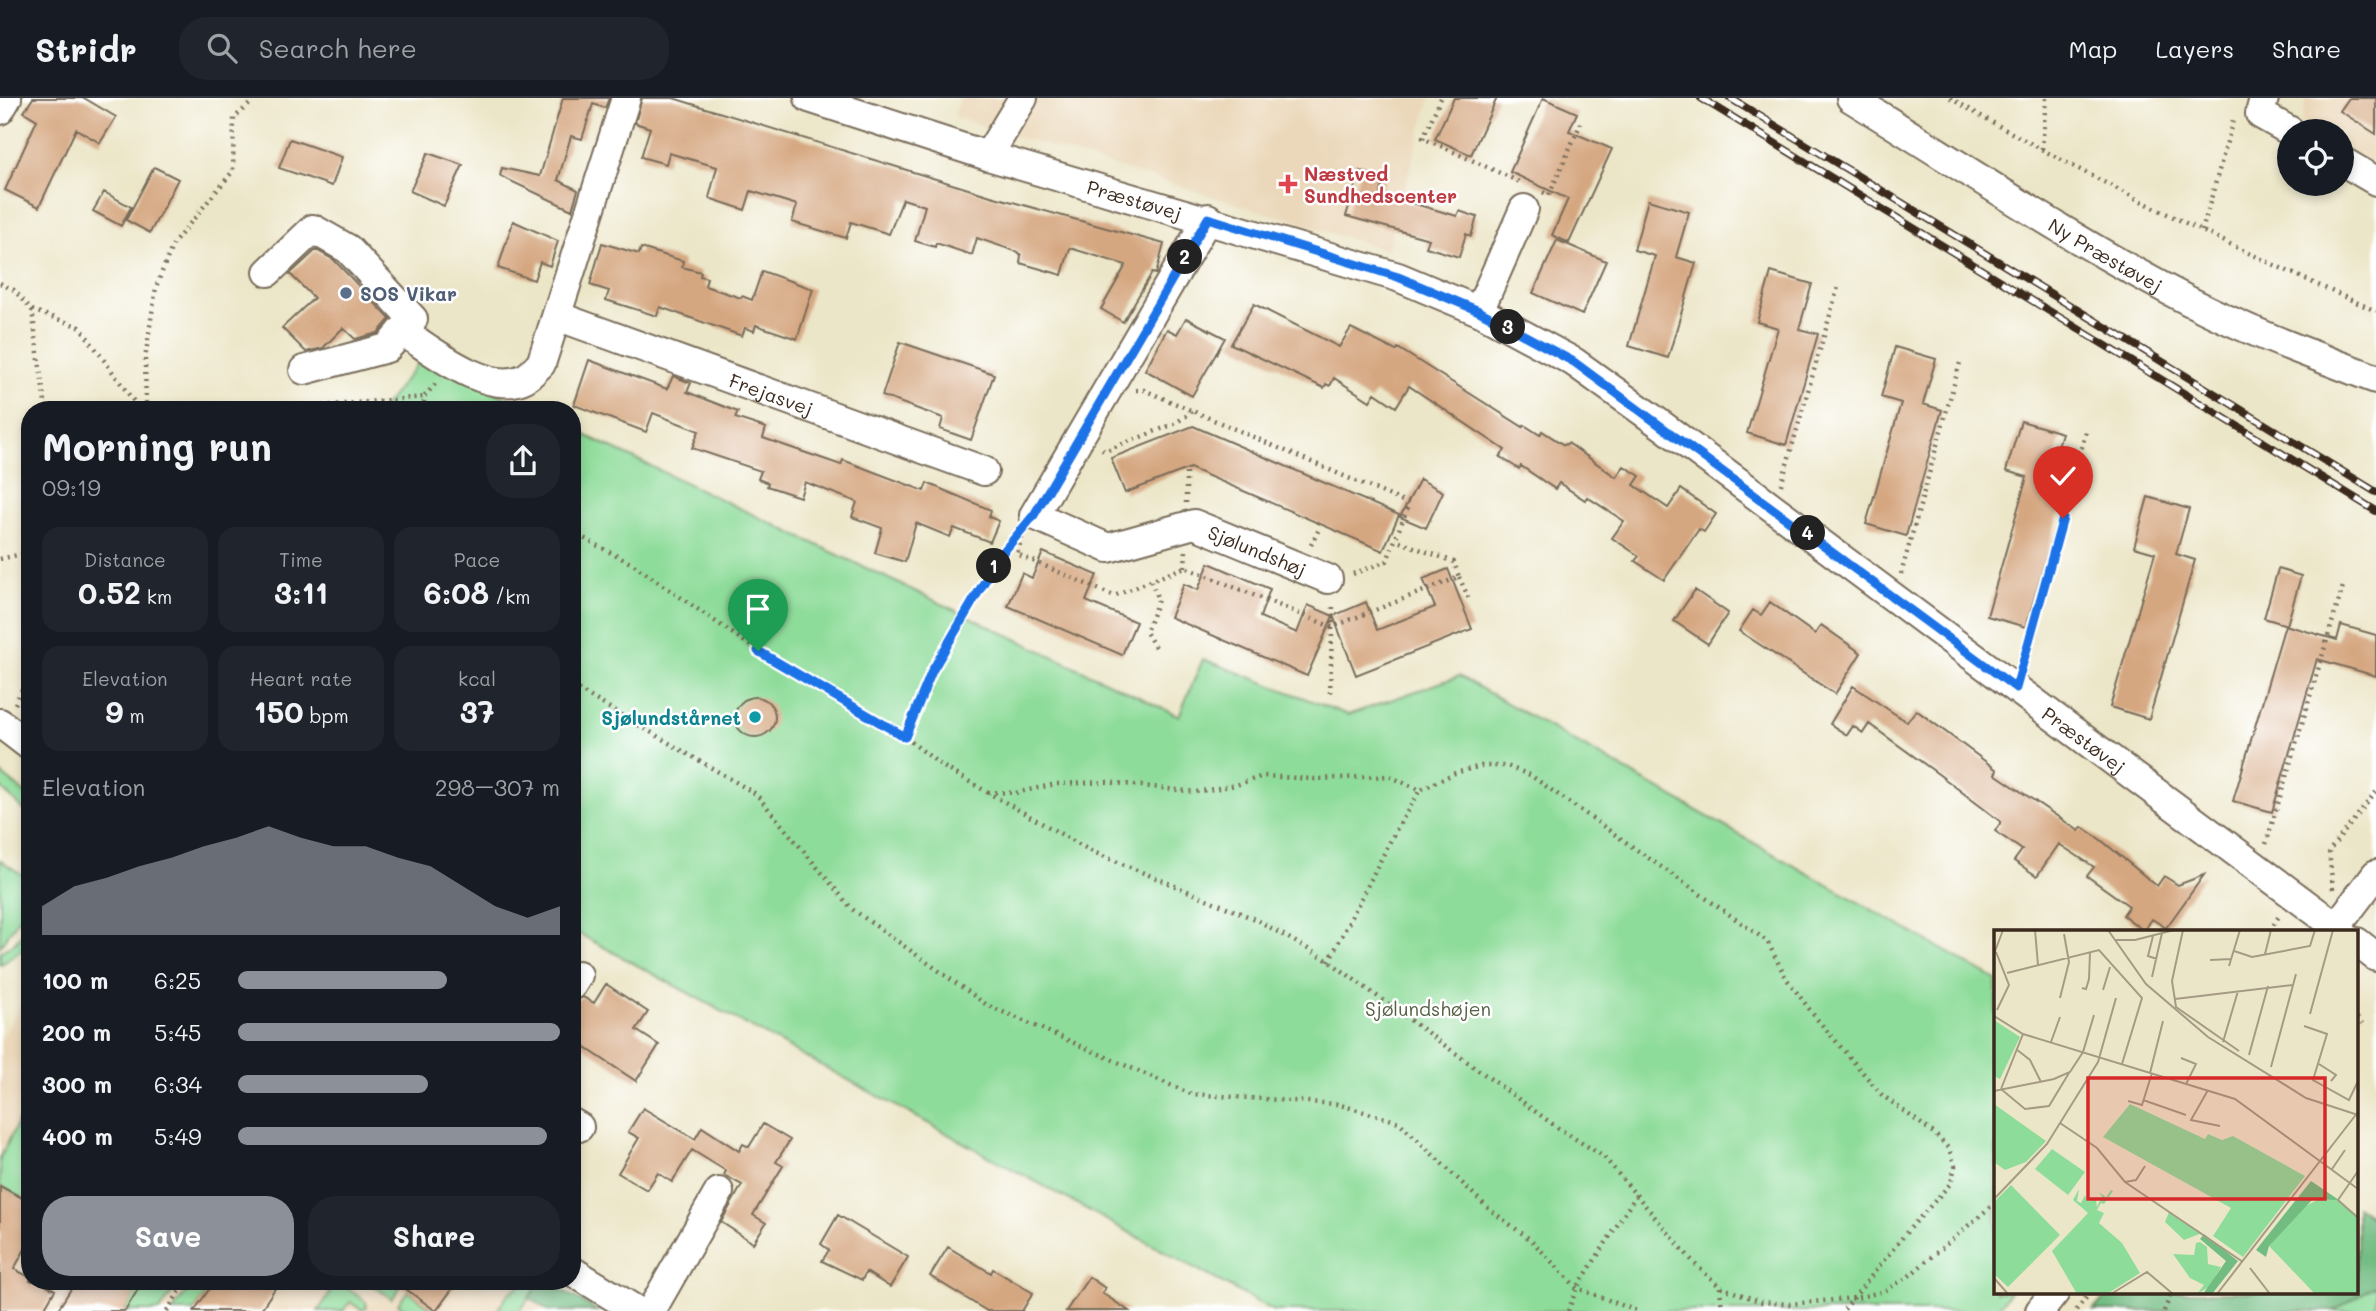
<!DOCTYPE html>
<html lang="en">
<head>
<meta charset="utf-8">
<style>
	:root { --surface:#171b24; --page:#20242c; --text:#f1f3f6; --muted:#9ea1a6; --line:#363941; --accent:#8c9099 }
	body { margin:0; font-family:Mali,sans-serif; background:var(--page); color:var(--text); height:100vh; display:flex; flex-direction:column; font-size:26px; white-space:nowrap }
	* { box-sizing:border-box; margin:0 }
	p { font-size:23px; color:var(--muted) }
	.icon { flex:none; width:38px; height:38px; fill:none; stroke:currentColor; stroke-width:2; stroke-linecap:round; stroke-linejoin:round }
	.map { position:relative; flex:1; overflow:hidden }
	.details { position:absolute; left:21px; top:303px; width:560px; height:889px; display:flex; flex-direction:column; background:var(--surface); border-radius:28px; box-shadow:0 4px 10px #0003 }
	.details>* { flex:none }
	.controls { position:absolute; left:2277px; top:21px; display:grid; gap:14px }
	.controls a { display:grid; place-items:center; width:77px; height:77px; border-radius:50%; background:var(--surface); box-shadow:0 4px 10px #0003; font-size:35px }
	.pin { position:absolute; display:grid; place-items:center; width:60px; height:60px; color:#fff; margin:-72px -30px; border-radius:50% 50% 50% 0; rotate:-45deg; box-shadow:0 0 7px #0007 }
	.pin .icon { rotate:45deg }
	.km { position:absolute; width:35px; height:35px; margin:-18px; border-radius:50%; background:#222; color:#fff; font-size:19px; line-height:35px; text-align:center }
	.round { display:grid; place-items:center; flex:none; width:74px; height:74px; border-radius:28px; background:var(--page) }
	.headline { display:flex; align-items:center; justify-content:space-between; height:119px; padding:0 21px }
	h1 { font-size:38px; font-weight:800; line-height:52px }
	.figures { display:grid; grid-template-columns:repeat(3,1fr); gap:10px; height:119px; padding:7px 21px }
	.figures div { display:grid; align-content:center; border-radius:18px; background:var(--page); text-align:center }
	.figures b { font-size:30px; font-weight:800 }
	.figures small { font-size:19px; font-weight:400 }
	.figures p { font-size:19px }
	.chart { height:196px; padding:14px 21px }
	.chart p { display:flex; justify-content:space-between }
	.chart svg { width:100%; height:126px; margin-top:7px; fill:var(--accent); opacity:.7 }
	.primary-button { display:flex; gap:14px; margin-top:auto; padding:14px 21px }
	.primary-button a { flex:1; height:80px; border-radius:28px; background:var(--accent); color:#fff; font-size:28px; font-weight:800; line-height:80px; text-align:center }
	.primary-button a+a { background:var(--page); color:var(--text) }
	ul { padding:0 21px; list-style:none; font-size:23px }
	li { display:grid; grid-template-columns:112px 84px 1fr; align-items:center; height:52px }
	li i { height:18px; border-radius:9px; background:var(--accent) }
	header { display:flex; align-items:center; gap:42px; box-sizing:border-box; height:98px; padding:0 35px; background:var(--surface); border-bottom:2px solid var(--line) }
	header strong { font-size:33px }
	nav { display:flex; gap:38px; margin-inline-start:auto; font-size:24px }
	.search { width:490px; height:63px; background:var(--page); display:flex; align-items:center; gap:18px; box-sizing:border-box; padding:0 24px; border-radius:28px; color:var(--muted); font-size:26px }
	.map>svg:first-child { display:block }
	.built { fill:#ebd8ba }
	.green { fill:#8edc9a; stroke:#64835c; stroke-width:2 }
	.forest { fill:#72bc82; stroke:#567350; stroke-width:2 }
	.building { fill:#d5a781 }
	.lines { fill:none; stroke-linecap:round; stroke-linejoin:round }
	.minor-casing { stroke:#796c5a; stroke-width:32 }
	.path { stroke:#796c5a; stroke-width:4.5; stroke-dasharray:2 5; stroke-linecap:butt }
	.minor { stroke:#fff; stroke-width:28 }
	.rail-casing { stroke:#3b2a1e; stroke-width:8 }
	.rail { stroke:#fff; stroke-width:5; stroke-dasharray:16; stroke-linecap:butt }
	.route-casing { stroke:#fff; stroke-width:14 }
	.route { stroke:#1a73e8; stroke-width:9 }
	.health-dot { fill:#e0444e; stroke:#fff; stroke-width:2.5 }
	.service-dot { fill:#5c6f8a; stroke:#fff; stroke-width:2.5 }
	.culture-dot { fill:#0f9aa8; stroke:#fff; stroke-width:2.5 }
	.labels { text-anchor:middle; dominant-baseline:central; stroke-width:5; stroke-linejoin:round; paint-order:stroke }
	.health-label { font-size:19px; font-weight:bold; fill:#be3a42; stroke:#fff; text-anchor:start }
	.street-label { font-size:19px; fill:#3b2a1e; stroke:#fff }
	.service-label { font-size:19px; font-weight:bold; fill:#4e5e75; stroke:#fff; text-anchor:start }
	.culture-label { font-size:19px; font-weight:bold; fill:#0d838f; stroke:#fff; text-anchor:end }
	.park-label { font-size:19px; fill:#545f43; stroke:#fff }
	.inset-road { fill:none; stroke:#a59b84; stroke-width:2 }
	.view { fill:#d62828; fill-opacity:0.15; stroke:#d62828; stroke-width:3.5 }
	.inset-edge { fill:none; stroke:#3b2a1e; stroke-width:3.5 }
</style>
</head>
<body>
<header>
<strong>Stridr</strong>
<div class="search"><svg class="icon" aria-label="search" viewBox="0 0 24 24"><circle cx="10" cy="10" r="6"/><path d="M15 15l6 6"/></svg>Search here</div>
<nav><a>Map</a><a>Layers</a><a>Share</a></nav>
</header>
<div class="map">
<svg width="2376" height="1213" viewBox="0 0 2376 1213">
	<rect width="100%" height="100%" fill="#fff"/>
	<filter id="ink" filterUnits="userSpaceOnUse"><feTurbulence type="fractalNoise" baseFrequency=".0143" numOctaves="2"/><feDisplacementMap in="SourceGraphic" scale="14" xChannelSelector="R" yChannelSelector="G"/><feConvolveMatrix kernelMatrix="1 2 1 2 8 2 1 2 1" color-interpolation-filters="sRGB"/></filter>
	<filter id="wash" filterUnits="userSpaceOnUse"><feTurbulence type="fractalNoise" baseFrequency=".00686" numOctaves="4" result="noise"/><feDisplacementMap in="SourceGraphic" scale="28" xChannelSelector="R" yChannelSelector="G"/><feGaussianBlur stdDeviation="1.57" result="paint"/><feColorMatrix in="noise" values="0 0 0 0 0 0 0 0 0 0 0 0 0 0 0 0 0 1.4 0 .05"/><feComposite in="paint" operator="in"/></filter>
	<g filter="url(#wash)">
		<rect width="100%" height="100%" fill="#ece6c8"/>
		<path class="built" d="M960,0h470l-43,152 -433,-133z
			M2307,0h69v67l-34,-20v-14h-24l-17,-10z
			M30,888v295h516l52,30h-598v-269z"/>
		<path class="green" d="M422,260l108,51 -149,1z
			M572,331l607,287 24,-57 145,56 111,-39 537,304v312h14l-15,19h-721l-702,-381z
			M0,675l30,24v19l-30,-29z
			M0,762l30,20v21l-30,46z
			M30,828v18l-30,21v-13l13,-8z
			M21,1018h9v86l-30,-16v-28z
			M143,1183h23l7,10 -13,20h-35z
			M193,1183h22l-21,30h-21z
			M319,1183h19l28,21 1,5 -5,3 -12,-8 -7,9h-25l12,-17z
			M368,1183h26l7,5 -9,13z
			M526,1183h17l-24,30h-22l12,-18z
			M2376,1187v26h-43z
			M408,1193l24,18 -1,2h-23l-10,-7z"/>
		<path class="forest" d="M2357,1109l19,13v65l-43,26h-240l16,-19h248z
			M543,1183h3l52,30h-49l-20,-14z"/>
		<g id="blocks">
			<path class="building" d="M33,0h51l32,19 -16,26 -24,-14 -37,78 -34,-17 32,-70 -13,-8z
				M563,0h46l-4,10 -12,-4 -11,35 -11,-3 -13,44 20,10 -6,20 -72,-34 2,-8 38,8z
				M642,0h31l318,98 173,48 -8,30 -4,-1 -29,49 -22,-13 25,-44 -56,-17 -8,27 -42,-12 1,-8 -3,-3 -41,-14 -5,17 -36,-12 -1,4 -20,-6 10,-35 -22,-7 -14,35 -38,-12 -5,16 -54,-16 5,-17 -46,-14 -6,19 -36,-12 8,-31 -48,-14 -3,11 -25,-7 9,-29 -15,-5z
				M1454,0h43l-26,57 -36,-16z
				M1543,0l34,15 -8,18 43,18 -43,94 -17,-8 16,-36 -58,-27z
				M2349,0h27v36l-36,-23z
				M290,41l52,18 -10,29 -53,-18z
				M428,55l35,12 -19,41 -34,-15z
				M154,69l24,12 -28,54 -24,-13z
				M1360,73l25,8 -5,15 77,22 2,-5 18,6 -6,19 -5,-2 -7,23 -33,-10 3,-8 -83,-23z
				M104,94l27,15 -10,19 -28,-15z
				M1648,102l41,12 -13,45 20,6 -28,95 -39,-12 26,-90 -21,-6z
				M513,123l45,20 -8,25 -10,-4 -6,18 -36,-12z
				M1557,142l49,21 -24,54 -49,-22z
				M602,145l37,11 2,-6 42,13 -1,6 19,5 -1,4 7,2 -2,8 36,12 1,-2 10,4 10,-29 51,18 -16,50 -41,-14 -2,6 -9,-3 -3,8 -82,-29 -3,9 -51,-16 3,-9 -19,-6z
				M316,152l18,10 56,59 -12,14 -23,6 -12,-11 -20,20 -17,4 -24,-24 32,-30 -24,-24z
				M1771,174l41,12 -13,45 19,5 -32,111 -39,-12 31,-105 -21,-6z
				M1254,206l85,43 12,-19 45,23 2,-3 125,79 1,-2 16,10 2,-4 22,14 4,-2 48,34 8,-11 16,10 -6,9 34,23 13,-19 35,25 -12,18 -5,-3 -35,51 -29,-19 4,-5 -27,-18 12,-17 -37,-24 -2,3 -26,-17 -4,6 -34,-23 -2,3 -19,-12 5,-7 -96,-64 -13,21 -21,-14 -5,8 -36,-23 -4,8 -4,-2 -2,4 -93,-44z
				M1186,220l39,20 -33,58 -47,-26 22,-41 10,5z
				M900,244l94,32 -23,66 -31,-11 3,-11 -61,-22z
				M1895,249l41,12 -13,45 19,6 -36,126 -40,-12 35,-121 -20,-6z
				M589,262l78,29 6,-13 5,2 13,5 -4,9 51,20 -3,6 31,10 -3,10 78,27 2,-5 81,31 3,-8 64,27 -2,7 10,4 -9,21 -36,-14 -4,9 -34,-14 -11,39 -30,-9 7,-25 -30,-11 5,-15 -52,-20 -5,15 -33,-11 1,-3 -10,-4 3,-8 -69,-23 7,-17 -46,-18 -7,19 -72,-27z
				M2021,323l41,12 -13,45 19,5 -42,144 -39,-11 40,-139 -21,-6z
				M1193,328l206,89 -16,36 -193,-83 -65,25 -14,-35z
				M1420,381l23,13 -17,36 -26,-11z
				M2148,399l41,12 -13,45 19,6 -46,159 -39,-12 45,-154 -21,-6z
				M1043,454l54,23 -11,26 50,21 -14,33 -114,-49 14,-33 10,5z
				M1209,465l61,26 -10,28 37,16 11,-28 25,11 33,-14 11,28 58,-23 -12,-28 25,-10 24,60 -116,46 -23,-59 -26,60 -137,-59 14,-33 14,6z
				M2278,471l23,7 -14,49 -23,-7z
				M1695,492l33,23 -20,31 -34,-23z
				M1770,504l45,32 6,-9 40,28 -26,41 -96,-63 14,-21 8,5z
				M2285,527l52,15 4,-15 35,10v41l-59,-17 -45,153 -39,-11z
				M1853,588l54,36 9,-12 81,60 -2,4 84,57 3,-4 19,13 56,46 7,-10 14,9 26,-10 -38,53 -14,-9 -8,12 -21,-16 6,-9 -42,-30 7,-9 -35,-23 -22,32 -23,-15 8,-11 -27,-19 6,-9 -60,-46 -72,-52 -6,9 -10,-7 -6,9 -17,-11z
				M735 619a20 20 0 1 1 40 0a20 20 0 1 1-40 0Z
				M606,886l42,28 -12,18 23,15 -23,36 -64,-42v-37l11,-5 11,6z
				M643,1010l52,31 7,-12 37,24 4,-7 6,3 14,-23 27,16 -14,22 7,4 -30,49 13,8 -13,20 -32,-21 21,-37 -18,-10 2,-4 -34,-21 -20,32 -14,-9 -11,17 -29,-17 21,-35 -11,-6z
				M0,1088l30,16v38l-16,29 16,8v4h7l18,9 -12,21h-43z
				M838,1117l70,42 -18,30 -24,-15 -4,8 -40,-19 7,-11 -8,-6z
				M948,1149l43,26 2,-4 40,24 -11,18h-35l-57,-35z
				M1089,1179l16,11 -3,5 27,18h-63z
				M76,1183h67l-18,30h-68z
				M215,1183h65l-20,30h-66z
				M395,1183h63l-22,30z"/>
		</g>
	</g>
	<g filter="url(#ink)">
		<use href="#blocks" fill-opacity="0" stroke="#796c5a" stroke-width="2"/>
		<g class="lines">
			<g class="minor-casing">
				<g id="minor">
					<path id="s1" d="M809,0l179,58 410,121 81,34 95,51 89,64 679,505"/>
					<path id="s2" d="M1851,0c112,69 222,143 338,203 60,31 124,54 187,78"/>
					<path d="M2264,0l-4,16 30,17"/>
					<path d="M0,12l7,-12"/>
					<path d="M988,58l35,-58"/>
					<path d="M2342,63l34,20"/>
					<path id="s3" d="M1208,120l-174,297 74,33 86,-24 134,55"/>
					<path d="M268,174l45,-43 35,20 65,70 -26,29 -83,22"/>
					<path d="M1479,213l45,-102"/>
					<path id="s4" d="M557,218l427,155"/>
					<path d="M402,233c29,19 87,66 123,47 6,-3 11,-10 16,-14l85,-266"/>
					<path d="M0,625l30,23"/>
					<path d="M2333,833l43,-57"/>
					<path d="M2357,844l19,15"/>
					<path d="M572,887l6,-10"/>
					<path d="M572,1025l7,4"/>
					<path d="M572,1173l65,40"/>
					<path d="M651,1213l68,-119"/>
					<path d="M2040,1213l15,-19"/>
				</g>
			</g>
			<path class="path" d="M1441,0l-18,40 99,45
				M1950,0c137,80 282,149 426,213
				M2042,51l4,-51
				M1543,94l6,3 32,-72
				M2202,133l32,-114
				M0,185l14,7 18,20 14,100
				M32,212l48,17 60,83
				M1136,292h8l265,114 -22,57 -37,14
				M146,312l-1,-51 11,-72 17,-43 60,-73 1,-53 18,-16
				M274,312l150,-13
				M424,312v-13l12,-14
				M1102,351l3,2 69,-27 18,-12
				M1781,387l57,-198
				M1186,405v-31
				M572,434l62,33 124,86 147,86 37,29 45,26 104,59 166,69 72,41 229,167 45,28 92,108 25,23 42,15 28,2 66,-6 29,-7 24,-15 87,-74
				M1022,439l-5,17 97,42 71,-29 147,60 127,-50 -5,-15 -59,-22
				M1311,447l9,-18
				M0,461l30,-7
				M1185,469l1,-17
				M1901,476l60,-215
				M1459,479l10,22
				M1151,483l7,19 -12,32 10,17
				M2022,566l64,-232
				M572,588l184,108 96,115 135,96 204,89 146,10 62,18 90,87 42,31 46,48 60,23
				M1330,595l3,-90
				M15,606l15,-31
				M905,639c28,-69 64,-146 113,-203
				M988,694l27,1 41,-9 51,-2 89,10 40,-7 27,-9 51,3 75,-3 31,14
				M2266,746l78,-261
				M2333,791l-4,-38 47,-59
				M2270,833l9,-15
				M1329,863l66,-129 25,-42 35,-17 26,-7h26l23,9 237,166 19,37 30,40 66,77 53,39 14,15 6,17 -4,17 -45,50 -63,78
				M2357,920l5,6
				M1720,1189l2,24
				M2076,1212l15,-18
				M167,1213l19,-30
				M1568,1213l9,-23 60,-94
				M2164,1213l8,-19"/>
			<use href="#minor" class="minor"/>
			<g class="rail-casing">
				<path id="rail" d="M1701,0l675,413
					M1730,0l646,394"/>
			</g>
			<use href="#rail" class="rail"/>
		</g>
	</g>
	<g class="lines" filter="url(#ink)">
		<g class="route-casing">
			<path id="route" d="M758,553l147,86 27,-66 67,-114 35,-42 174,-297 190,59 81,34 95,51 442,326 47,-170"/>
		</g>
		<use href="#route" class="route"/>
	</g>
	<path class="health-dot" d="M1284.5 75.5h7v7h7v7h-7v7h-7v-7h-7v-7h7z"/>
	<circle class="service-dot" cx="346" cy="195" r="7"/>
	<circle class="culture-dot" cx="755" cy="619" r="7"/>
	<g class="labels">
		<g class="health-label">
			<text x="1304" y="75">Næstved<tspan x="1304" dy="22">Sundhedscenter</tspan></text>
		</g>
		<g class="street-label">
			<text stroke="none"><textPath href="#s1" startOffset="341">Præstøvej</textPath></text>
			<text stroke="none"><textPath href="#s2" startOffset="299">Ny Præstøvej</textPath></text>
			<text stroke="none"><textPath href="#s4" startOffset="228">Frejasvej</textPath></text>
			<text stroke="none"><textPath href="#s3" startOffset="583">Sjølundshøj</textPath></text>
			<text stroke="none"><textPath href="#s1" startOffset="1446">Præstøvej</textPath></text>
		</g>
		<g class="service-label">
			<text x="360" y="195">SOS Vikar</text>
		</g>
		<g class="culture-label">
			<text x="741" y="619">Sjølundstårnet</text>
		</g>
		<g class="park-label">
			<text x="1428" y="910">Sjølundshøjen</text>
		</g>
	</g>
	<g transform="translate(1994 832)">
		<rect width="364" height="364" fill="#ece6c8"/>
		<path d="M0,90l26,17 -20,42 -6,-3zM0,174l52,37 -20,21 -21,8 -11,-8zM136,174l75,35 3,-5 14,6 11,-4 72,40 -62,81 -30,-21 18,-28 -128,-71zM58,219l33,23 -17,23 -33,-26zM17,255l49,50 -52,52 -14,-13v-72zM85,259l-2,12 4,2 4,-8 2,6 9,-1 1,7 5,-11 -4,-4 7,4 -1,4 7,-10 7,4 -5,-3 -9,13 -3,-1 -4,7 7,3 -5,10 23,20 18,30 -33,21h-30l-25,-43 36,-38 -15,-13zM331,266l14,4 19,16v78h-43l-46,-48 29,-36zM175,282l33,21 -18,7 -19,-18zM206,312l7,5 1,17 13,3 -12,20 -12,7 7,-9 -14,-7 -17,-24 21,1 2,-12z" fill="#8edc9a"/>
		<path d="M317,251l28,19 -26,-1 -44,47 -3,11 -10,-7zM210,304l34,27 -26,33h-9l23,-33 -26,-22z" fill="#72bc82"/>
		<path class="inset-road" d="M41,0l3,35M114,0l38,54 62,53 98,61 52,17M189,0l-11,51 4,26 63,44M159,6l-5,20 9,3M120,10h21l39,-10M240,21l18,6 58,-11 5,-16M2,22l13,33 -12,25M0,24l9,-24M271,24l6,-24M216,30l21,-1M235,36l11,-36M13,43l92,-23 43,48 -20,66M158,47l10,-44M88,58l4,1 3,-10 1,-27M109,60l7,-23M66,68l9,-36 -5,-28M181,69l118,-14M316,84l23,-84M0,86l29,18 212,65 123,90M310,96l23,8 -14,46 36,20 9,-19M57,112l9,-25M229,112l15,-51M22,119l14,11 11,22M255,125l19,-69M187,128l15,6 -10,20M325,134l17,11 -5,6M277,137l25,-93M156,143l13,-52M7,159l24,20 24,-3 20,-33M7,159l22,-55M214,160l-17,30 29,6M0,161l60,-12 16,-7 13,-20 11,-37M149,170l43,15M134,171l14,4 10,-32M66,193l37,25 28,34 118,80M338,239l13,-19M364,241l-20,29 20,18M131,252l11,-2 9,-14M0,269l53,-55 51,-82 18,-64M256,338l20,26M0,348l14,16M117,364l36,-22 26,22M223,364l141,-182"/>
		<path class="view" d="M94,148h237v121h-237z"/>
		<rect width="364" height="364" class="inset-edge"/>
	</g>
</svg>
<div class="controls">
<a><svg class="icon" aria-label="locate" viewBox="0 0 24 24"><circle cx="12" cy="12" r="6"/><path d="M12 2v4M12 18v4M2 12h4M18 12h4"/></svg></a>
</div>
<div class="pin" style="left:758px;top:553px;background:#1e9e55"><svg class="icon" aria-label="arrive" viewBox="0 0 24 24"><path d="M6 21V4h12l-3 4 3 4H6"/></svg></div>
<div class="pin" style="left:2063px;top:420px;background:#d93025"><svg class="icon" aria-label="check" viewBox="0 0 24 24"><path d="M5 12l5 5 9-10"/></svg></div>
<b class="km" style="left:994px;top:468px">1</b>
<b class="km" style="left:1185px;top:159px">2</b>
<b class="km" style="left:1508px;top:229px">3</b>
<b class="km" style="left:1808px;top:435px">4</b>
<section class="details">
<div class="headline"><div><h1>Morning run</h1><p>09:19</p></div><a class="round"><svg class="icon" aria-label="share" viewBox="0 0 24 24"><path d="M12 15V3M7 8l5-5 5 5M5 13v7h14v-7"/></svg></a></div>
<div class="figures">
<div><p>Distance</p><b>0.52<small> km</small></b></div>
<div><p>Time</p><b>3:11</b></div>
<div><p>Pace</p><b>6:08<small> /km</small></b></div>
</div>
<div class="figures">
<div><p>Elevation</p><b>9<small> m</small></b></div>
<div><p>Heart rate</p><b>150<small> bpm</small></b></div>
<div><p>kcal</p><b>37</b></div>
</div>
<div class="chart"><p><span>Elevation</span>298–307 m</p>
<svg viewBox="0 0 160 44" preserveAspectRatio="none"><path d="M0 44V34L10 27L20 24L30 20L40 17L50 13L60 10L70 6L80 10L90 13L100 13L110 17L120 20L130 27L140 34L150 38L160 34V44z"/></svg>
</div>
<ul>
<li><b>100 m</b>6:25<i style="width:65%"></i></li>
<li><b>200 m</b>5:45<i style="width:100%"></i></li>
<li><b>300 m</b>6:34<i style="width:59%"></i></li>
<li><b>400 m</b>5:49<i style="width:96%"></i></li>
</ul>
<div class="primary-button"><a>Save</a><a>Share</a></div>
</section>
</div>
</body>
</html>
